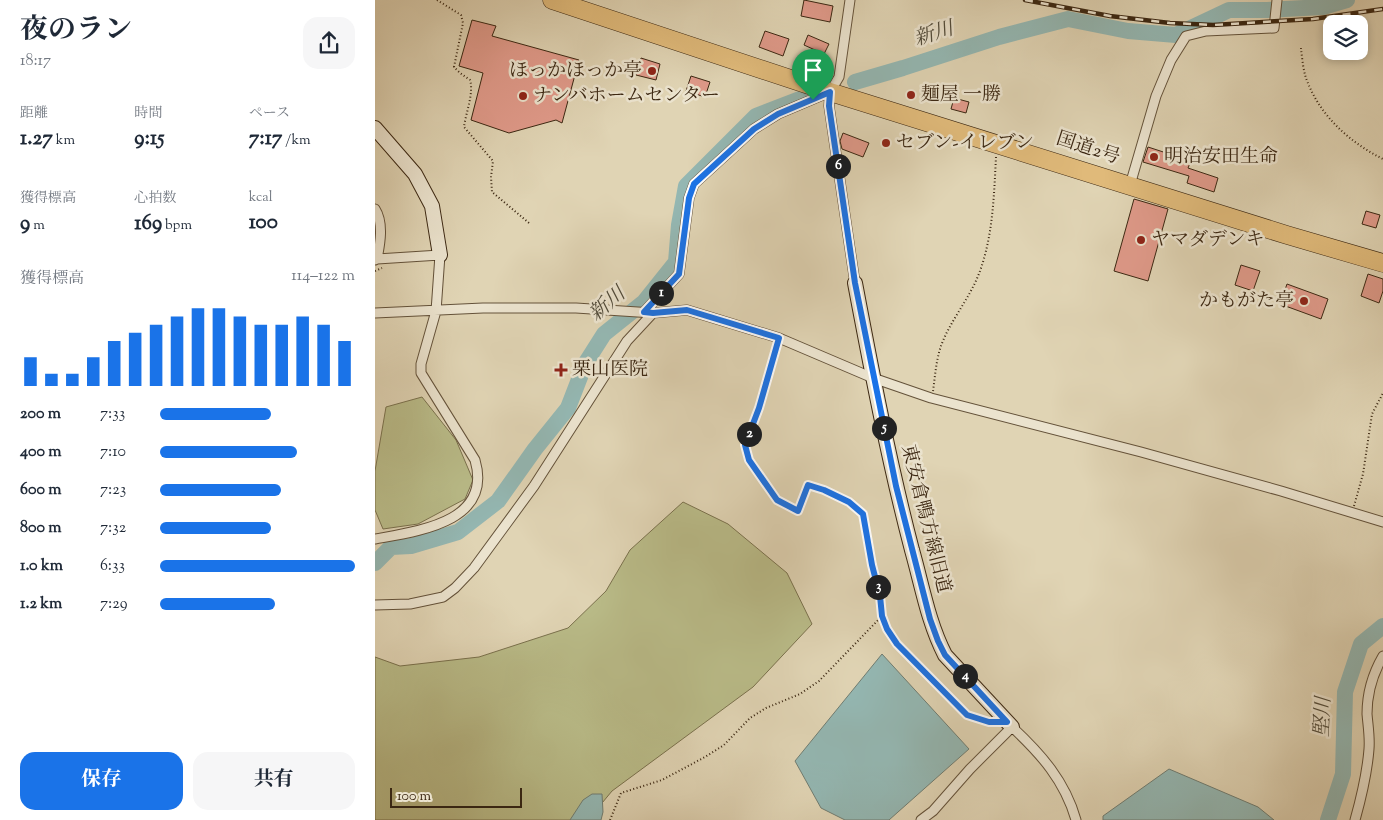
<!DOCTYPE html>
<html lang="ja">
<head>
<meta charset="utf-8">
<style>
	:root { --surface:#fff; --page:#f6f6f7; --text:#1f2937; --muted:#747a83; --accent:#1a73e8 }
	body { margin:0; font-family:"Sorts Mill Goudy","Noto Serif JP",serif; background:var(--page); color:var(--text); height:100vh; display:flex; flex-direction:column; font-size:19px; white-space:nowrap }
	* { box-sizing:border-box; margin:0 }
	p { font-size:16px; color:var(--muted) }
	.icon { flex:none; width:28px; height:28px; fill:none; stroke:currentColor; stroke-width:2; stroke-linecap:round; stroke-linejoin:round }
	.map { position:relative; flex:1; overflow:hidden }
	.side { display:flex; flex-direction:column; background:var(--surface); width:375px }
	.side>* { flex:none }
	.fabs { position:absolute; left:948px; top:15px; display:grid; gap:10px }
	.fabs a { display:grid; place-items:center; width:45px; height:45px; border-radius:10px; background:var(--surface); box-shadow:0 2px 8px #0003; font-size:25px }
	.scale { position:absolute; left:15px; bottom:12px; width:132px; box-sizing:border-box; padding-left:5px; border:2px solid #3b2712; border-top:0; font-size:14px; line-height:18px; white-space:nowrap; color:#3b2712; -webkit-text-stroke:4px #ebe3ce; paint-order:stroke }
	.pin { position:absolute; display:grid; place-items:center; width:42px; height:42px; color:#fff; margin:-51px -21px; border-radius:50% 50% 50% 0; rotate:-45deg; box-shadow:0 0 5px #0007 }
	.pin .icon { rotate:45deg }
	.km { position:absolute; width:25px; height:25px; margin:-12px; border-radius:50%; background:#222; color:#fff; font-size:14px; line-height:25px; text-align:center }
	.round { display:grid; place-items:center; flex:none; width:52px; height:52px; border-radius:15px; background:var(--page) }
	.head { display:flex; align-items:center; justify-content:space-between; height:85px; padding:0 20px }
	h1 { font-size:28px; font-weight:700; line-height:38px }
	.figures { display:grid; grid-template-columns:repeat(3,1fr); gap:8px; height:85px; padding:5px 20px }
	.figures div { display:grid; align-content:center }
	.figures b { font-size:21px; font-weight:700 }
	.figures small { font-size:14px; font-weight:400 }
	.figures p { font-size:14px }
	.chart { height:140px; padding:10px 20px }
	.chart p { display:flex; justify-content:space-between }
	.chart svg { width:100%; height:90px; margin-top:5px; stroke:var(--accent); stroke-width:6 }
	.cta { display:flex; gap:10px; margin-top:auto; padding:10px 20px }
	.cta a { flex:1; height:58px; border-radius:15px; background:var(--accent); color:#fff; font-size:20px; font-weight:700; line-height:58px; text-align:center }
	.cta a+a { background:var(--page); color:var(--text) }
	ul { padding:0 20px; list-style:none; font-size:16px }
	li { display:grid; grid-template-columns:80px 60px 1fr; align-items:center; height:38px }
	li i { height:12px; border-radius:6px; background:var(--accent) }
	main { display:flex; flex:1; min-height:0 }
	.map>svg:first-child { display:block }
	.green { fill:#b9bb88; stroke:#7a714d }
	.water { fill:#94b7b2; stroke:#707d72 }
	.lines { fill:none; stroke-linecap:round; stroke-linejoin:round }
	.river { stroke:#94b7b2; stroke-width:16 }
	.building { fill:#e09a8a; stroke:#3b2712 }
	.street-casing { stroke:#64523a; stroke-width:11 }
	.secondary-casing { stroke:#3b2712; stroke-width:16 }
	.highway-casing { stroke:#3b2712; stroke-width:19 }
	.path { stroke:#3b2712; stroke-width:2; stroke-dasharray:1 2.5; stroke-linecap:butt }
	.street { stroke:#ebe3ce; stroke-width:9 }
	.secondary { stroke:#ebe3ce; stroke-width:14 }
	.highway { stroke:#e0ba7a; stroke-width:18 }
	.rail-casing { stroke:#3b2712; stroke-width:4.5 }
	.rail { stroke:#ebe3ce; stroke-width:2.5; stroke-dasharray:8; stroke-linecap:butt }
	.route-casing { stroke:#fff; stroke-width:10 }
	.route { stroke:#1a73e8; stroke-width:6 }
	.poi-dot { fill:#8f2418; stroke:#ebe3ce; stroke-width:2 }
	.labels { text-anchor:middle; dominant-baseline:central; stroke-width:5; stroke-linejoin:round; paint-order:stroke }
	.poi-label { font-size:19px; fill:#3b2712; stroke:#ebe3ce; text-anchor:start }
	.street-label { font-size:19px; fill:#3b2712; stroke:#ebe3ce }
	.water-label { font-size:20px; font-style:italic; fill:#514b3a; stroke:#ebe3ce }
</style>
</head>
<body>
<main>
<section class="side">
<div class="head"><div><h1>夜のラン</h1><p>18:17</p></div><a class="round"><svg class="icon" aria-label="share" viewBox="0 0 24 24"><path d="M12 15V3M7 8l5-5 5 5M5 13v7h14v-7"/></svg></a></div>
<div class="figures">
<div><p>距離</p><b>1.27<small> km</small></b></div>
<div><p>時間</p><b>9:15</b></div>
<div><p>ペース</p><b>7:17<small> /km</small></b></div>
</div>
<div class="figures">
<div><p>獲得標高</p><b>9<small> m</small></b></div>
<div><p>心拍数</p><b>169<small> bpm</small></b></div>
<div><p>kcal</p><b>100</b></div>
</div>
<div class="chart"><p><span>獲得標高</span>114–122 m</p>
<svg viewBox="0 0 160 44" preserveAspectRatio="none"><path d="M5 44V30M15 44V38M25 44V38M35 44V30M45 44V22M55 44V18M65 44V14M75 44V10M85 44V6M95 44V6M105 44V10M115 44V14M125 44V14M135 44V10M145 44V14M155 44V22"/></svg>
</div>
<ul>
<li><b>200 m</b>7:33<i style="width:57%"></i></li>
<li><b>400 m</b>7:10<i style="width:70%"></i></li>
<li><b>600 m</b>7:23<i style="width:62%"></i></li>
<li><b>800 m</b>7:32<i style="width:57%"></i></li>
<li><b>1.0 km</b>6:33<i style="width:100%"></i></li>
<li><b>1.2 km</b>7:29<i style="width:59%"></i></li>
</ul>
<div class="cta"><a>保存</a><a>共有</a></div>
</section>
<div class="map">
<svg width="1008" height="820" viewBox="0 0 1008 820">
	<rect width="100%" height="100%" fill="#e0d4b4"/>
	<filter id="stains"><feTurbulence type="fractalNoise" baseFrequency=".004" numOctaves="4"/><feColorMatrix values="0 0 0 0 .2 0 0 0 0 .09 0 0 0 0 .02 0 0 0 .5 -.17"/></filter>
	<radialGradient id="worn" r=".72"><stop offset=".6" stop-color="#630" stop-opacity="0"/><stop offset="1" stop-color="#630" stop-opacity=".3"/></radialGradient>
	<path class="green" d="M47,397l34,43 17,40 -8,19 -47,25 -35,5 -8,-19v-39l11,-64z
		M308,502l45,22 59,49 25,51 -59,63 -141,104 -24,29h-213v-163l25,9 79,-9 89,-29 38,-37 24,-41z"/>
	<path class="water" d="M507,654l87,95 -80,71h-44l-24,-12 -26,-47z
		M794,769l89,38 16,13h-171v-4z
		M217,794h10l1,18 -2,8h-31l13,-20z"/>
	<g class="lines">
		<path class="river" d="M480,82l48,-14 96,-31 69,-18 60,12 48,4 53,-25h38l56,-3 24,-7
			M0,563l16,-16 20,-1 47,-14 40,-31 37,-52 33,-41 17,-44 19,-30 40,-32 32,-40 3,-37 7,-39 70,-70 44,-17
			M953,820l15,-46 2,-82 16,-48 22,-18"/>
	</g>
	<path class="building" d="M429,0l29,6 -3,16 -29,-6z
		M97,20l24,6 -4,10 87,24 -17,63 -6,-3 -47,13 -38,-13 12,-47 -24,-7z
		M390,31l24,8 -6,17 -24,-9z
		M433,35l21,9 -5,10 -20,-9z
		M266,58l19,6 -4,16 -20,-5z
		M316,76l19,6 -5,15 -19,-6z
		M579,98l15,4 -3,11 -15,-4z
		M468,133l26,10 -6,14 -21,-8 -2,-8z
		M773,147l43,14 -3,7 30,10 -4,14 -27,-9 2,-7 -46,-14z
		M759,199l34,10 -20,72 -34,-10z
		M991,211l14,4 -4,13 -14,-4z
		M866,265l19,6 -7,20 -18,-6z
		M993,274l15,5v12l-4,12 -18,-7z
		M912,284l41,15 -7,20 -41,-15z"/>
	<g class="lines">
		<g class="street-casing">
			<path id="street" d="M455,92l-1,14 26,177
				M755,185l26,-89 15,-36 15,-24 20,-5 68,-3 3,-28
				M0,209c9,14 5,35 2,50l-2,1
				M269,312l35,-38 10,-76 5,-14 60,-55 24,-15 52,-22 9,-15 11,-77
				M0,313l108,-5h93l77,5 34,-3 92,28 94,40 58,20 210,54 140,39 102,31
				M0,539c44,-8 118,-17 100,-79l-54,-87v-9l15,-53 4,-56 -63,4
				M0,605l35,-1 33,-7 12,-9 19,-20 60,-82 93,-145 26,-28
				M546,820l12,-9 37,-42 42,-42c29,27 53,54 64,93
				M980,820c7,-25 12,-45 14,-71 1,-12 -1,-23 -2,-35 0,-22 5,-39 16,-58"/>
		</g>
		<g class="secondary-casing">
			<path id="secondary" d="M0,128l40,46 17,32 8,49
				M480,283c17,90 34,179 57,267 10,35 16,72 33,105l67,72"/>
		</g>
		<g class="highway-casing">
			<path id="highway" d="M177,0l278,92 457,143 96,28"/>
		</g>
		<path class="path" d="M62,0l24,15 2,8 -9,44 6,6 10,7c4,13 -4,32 -6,47l29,34 -2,16 1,15 37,31
			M926,48c1,9 2,21 5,30 13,37 43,64 77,81
			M0,271l7,-3
			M402,346l-18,62 -14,37 4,15 29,40 20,11 10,-26 16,5 25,12 13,12 10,51 8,31 2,20 5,13 10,15 69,71 27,7
			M558,391c2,-14 3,-29 7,-42 8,-26 30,-50 40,-78 13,-36 14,-76 16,-114
			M979,506l9,-32 9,-60 11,-21
			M235,820l11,-27 41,-13 43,-23 19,-12 26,-27 16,-10 34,-14 19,-13 63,-65"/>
		<use href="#street" class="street"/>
		<use href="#secondary" class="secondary"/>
		<use href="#highway" class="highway"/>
		<g class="rail-casing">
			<path id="rail" d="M650,0l85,16 60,7 43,2 100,-6 70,-10"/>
		</g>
		<use href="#rail" class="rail"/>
	</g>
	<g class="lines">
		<g class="route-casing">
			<path id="route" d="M455,92l-1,14 26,177 41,203 34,133 8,22 7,14 62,67h-18l-22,-7 -70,-71 -10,-15 -5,-13 -2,-20 -8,-31 -9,-51 -14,-12 -25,-12 -16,-5 -10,26 -21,-11 -28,-40 -4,-15 14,-37 20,-70 -92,-28 -34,3 -9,-1 35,-38 10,-76 5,-14 60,-55 24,-15z"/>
		</g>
		<use href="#route" class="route"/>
	</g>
	<g class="poi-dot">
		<circle cx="277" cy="71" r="5"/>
		<circle cx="536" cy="95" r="5"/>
		<circle cx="148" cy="96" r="5"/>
		<circle cx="511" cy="143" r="5"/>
		<circle cx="779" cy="157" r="5"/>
		<circle cx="766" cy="240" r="5"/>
		<circle cx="929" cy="301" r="5"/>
		<path d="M183.5 362.5h5v5h5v5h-5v5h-5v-5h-5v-5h5z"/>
	</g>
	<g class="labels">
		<g class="poi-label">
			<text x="267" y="71" text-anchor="end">ほっかほっか亭</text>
			<text x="546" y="95">麺屋 一勝</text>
			<text x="158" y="96">ナンバホームセンター</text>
			<text x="521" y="143">セブン-イレブン</text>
			<text x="789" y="157">明治安田生命</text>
			<text x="776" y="240">ヤマダデンキ</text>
			<text x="919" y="301" text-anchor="end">かもがた亭</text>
			<text x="197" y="370">栗山医院</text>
		</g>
		<g class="street-label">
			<text transform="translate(713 149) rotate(18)">国道2号</text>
			<text transform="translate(550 519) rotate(76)">東安倉鴨方線旧道</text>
		</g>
		<g class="water-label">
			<text transform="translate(559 35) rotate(-17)">新川</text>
			<text transform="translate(233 305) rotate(-41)">新川</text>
			<text transform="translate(949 717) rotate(-87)">堅川</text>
		</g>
	</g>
	<rect width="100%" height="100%" filter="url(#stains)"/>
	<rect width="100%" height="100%" fill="url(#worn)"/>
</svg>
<div class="fabs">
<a><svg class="icon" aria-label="layers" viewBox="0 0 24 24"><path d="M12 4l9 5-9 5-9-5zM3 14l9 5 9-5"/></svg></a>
</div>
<div class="scale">100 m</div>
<div class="pin" style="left:438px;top:100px;background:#1e9e55"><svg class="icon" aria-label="arrive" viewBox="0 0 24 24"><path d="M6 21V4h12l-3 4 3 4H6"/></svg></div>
<b class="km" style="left:286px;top:293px">1</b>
<b class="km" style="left:374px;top:434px">2</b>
<b class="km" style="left:503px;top:587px">3</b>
<b class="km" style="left:590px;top:676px">4</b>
<b class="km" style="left:509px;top:428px">5</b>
<b class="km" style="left:463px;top:166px">6</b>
</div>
</main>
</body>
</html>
